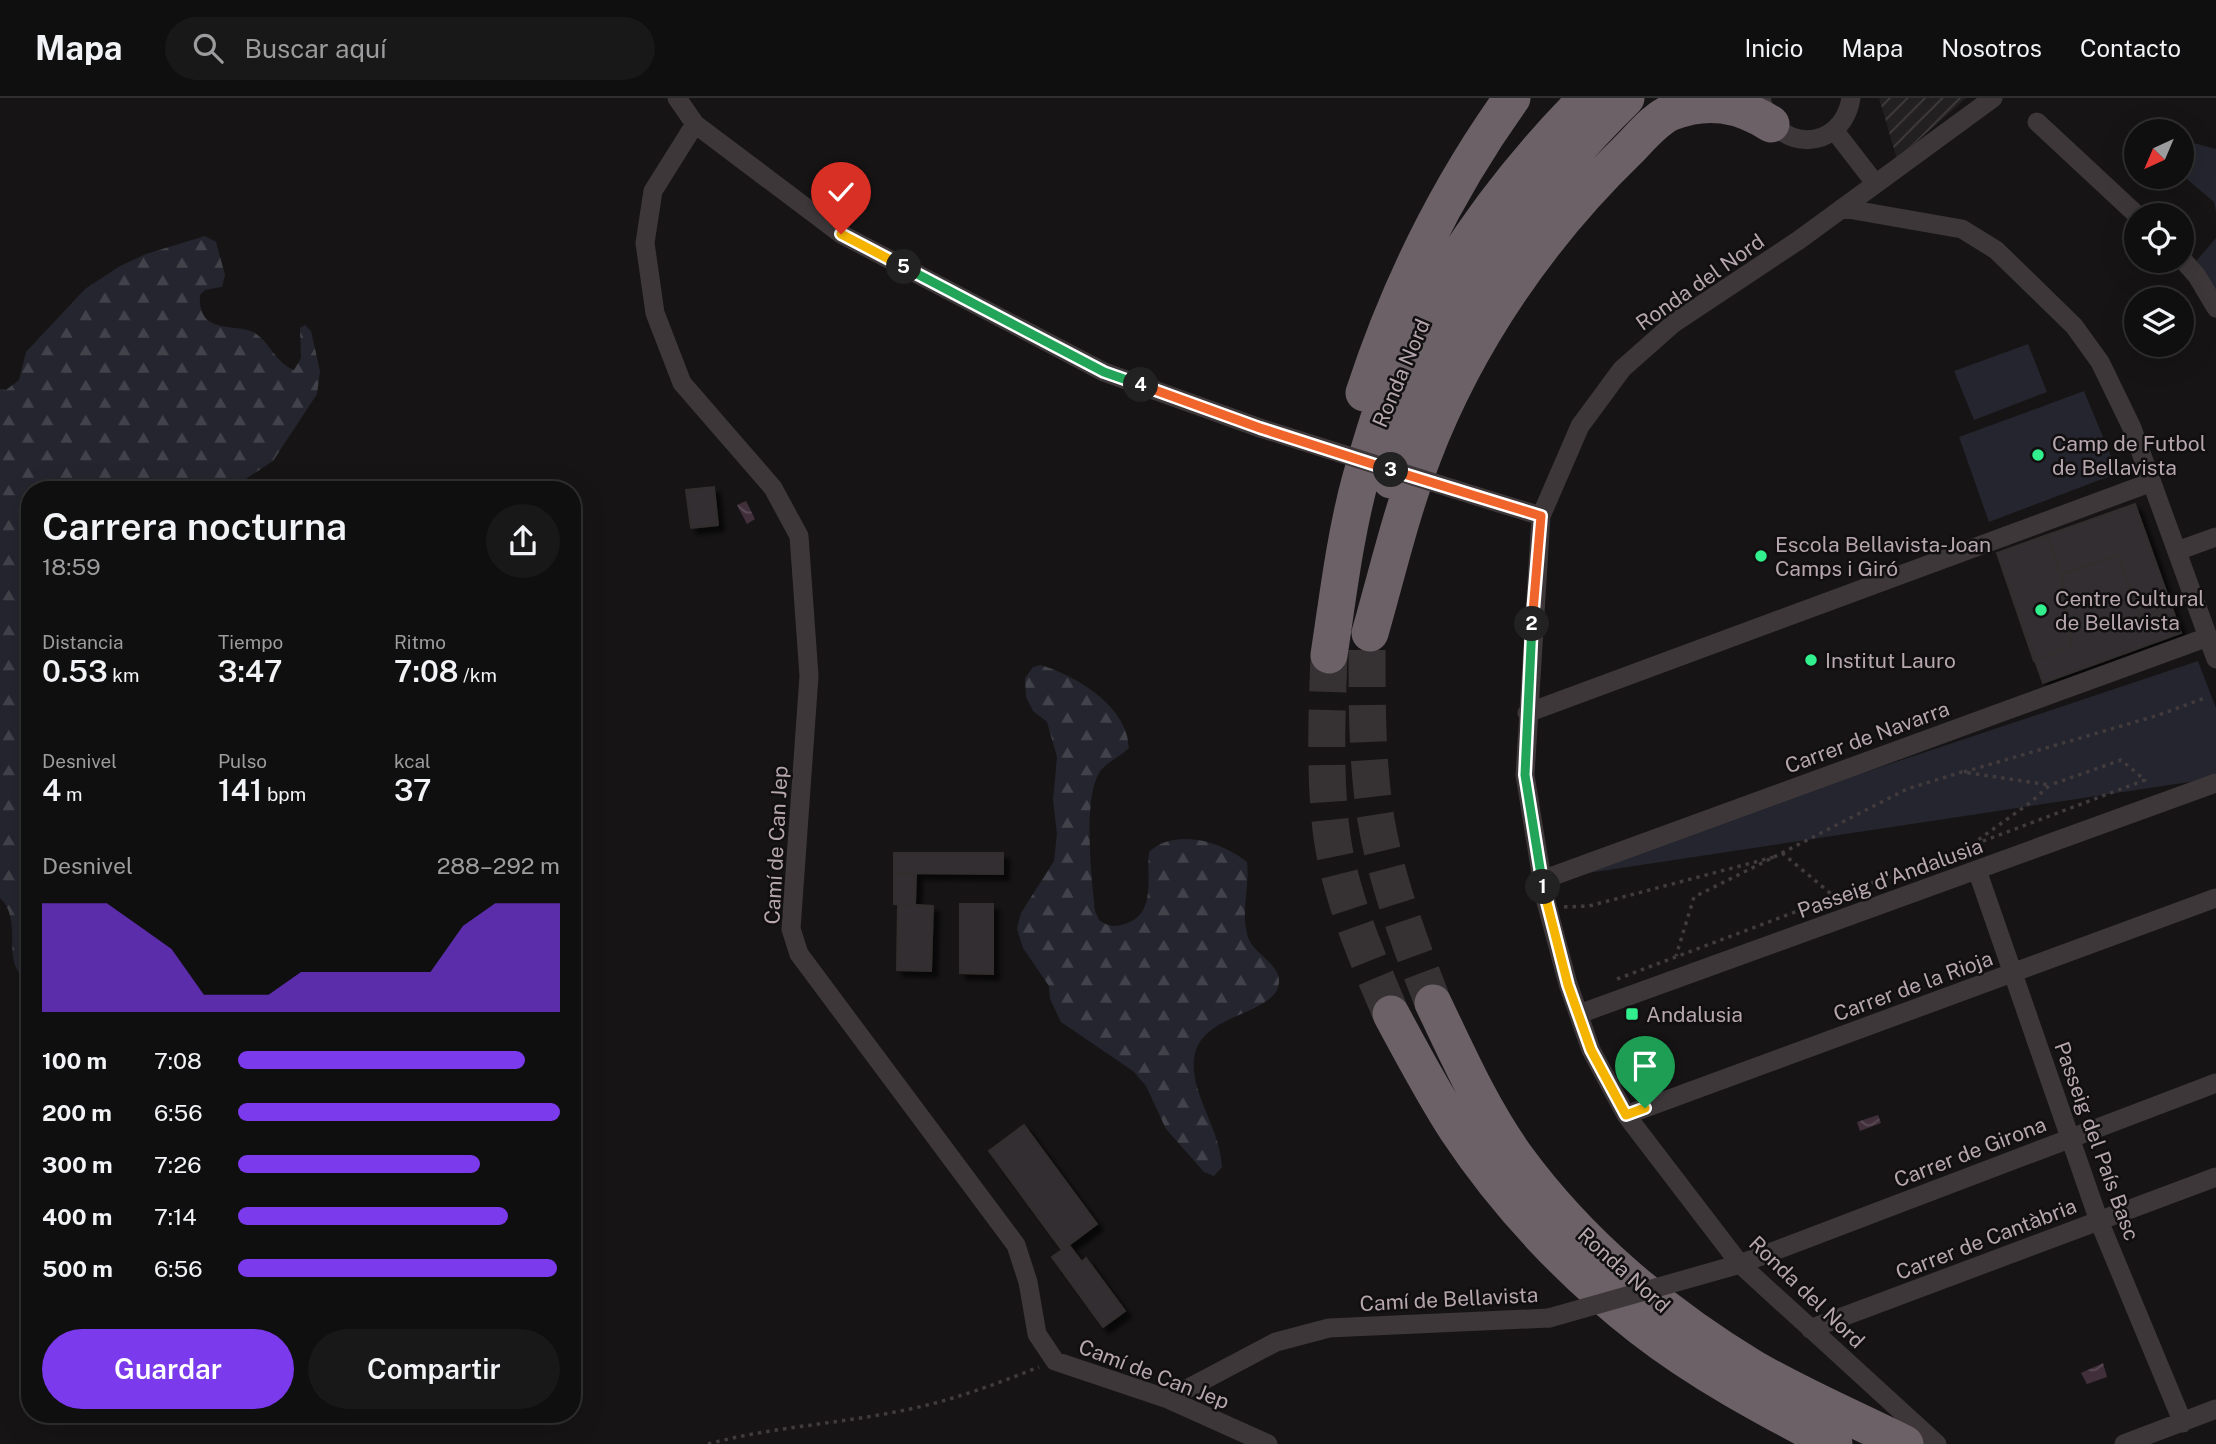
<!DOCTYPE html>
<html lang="es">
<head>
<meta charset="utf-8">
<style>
	:root { --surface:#100f0f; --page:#191818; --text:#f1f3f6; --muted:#9c9c9e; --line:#302f2f; --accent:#7c3aed }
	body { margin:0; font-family:"Public Sans",sans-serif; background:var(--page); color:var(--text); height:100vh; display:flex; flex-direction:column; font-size:26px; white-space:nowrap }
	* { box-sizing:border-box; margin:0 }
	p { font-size:23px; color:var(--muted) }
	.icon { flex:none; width:38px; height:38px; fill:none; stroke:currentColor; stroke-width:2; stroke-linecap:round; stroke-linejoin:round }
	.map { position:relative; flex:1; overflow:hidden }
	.details { position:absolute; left:21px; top:383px; width:560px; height:942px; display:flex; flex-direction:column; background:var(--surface); border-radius:28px; box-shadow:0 7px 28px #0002,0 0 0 2px var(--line) }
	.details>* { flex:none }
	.needle { width:46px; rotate:224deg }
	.controls { position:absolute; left:2124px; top:21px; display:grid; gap:14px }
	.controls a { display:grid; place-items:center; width:70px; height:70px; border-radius:50%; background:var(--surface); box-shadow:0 7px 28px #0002,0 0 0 2px var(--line); font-size:35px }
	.pin { position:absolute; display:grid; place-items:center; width:60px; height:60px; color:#fff; margin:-72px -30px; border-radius:50% 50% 50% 0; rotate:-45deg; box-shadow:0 0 7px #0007 }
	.pin .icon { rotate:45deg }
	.km { position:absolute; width:35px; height:35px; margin:-18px; border-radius:50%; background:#222; color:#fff; font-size:19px; line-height:35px; text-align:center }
	.round { display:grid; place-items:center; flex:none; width:74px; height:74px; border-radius:37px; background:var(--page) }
	.overview { display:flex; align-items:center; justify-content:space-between; height:119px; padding:0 21px }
	h1 { font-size:38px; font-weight:600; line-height:52px }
	.stats { display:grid; grid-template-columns:repeat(3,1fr); gap:10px; height:119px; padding:7px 21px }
	.stats div { display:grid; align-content:center }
	.stats b { font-size:30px; font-weight:600 }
	.stats small { font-size:19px; font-weight:400 }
	.stats p { font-size:19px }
	.chart { height:196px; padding:14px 21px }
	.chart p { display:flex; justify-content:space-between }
	.chart svg { width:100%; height:126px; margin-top:7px; fill:var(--accent); opacity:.7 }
	.primary-button { display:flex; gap:14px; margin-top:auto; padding:14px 21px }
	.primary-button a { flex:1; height:80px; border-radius:42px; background:var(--accent); color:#fff; font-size:28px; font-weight:600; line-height:80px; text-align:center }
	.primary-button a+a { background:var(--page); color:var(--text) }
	ul { padding:0 21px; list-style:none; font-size:23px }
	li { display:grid; grid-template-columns:112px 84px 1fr; align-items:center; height:52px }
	li i { height:18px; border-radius:9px; background:var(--accent) }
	header { display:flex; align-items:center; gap:42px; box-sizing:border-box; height:98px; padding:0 35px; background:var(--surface); border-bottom:2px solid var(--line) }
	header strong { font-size:33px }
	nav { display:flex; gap:38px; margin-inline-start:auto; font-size:24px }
	.search { width:490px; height:63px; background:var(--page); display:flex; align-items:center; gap:18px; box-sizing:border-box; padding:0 24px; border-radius:38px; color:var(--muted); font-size:26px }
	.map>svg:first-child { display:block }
	.industrial { fill:url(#industrial-furrows) }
	.forest { fill:url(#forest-firs) }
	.green { fill:#24252e }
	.water { fill:url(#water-waves) }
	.building { fill:#322f30; stroke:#322e2f; stroke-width:2; filter:url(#shadow) }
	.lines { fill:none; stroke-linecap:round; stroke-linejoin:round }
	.highway-tunnel { stroke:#363133; stroke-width:37; stroke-dasharray:37 18; stroke-linecap:butt }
	.path { stroke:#423b3e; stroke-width:3.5; stroke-dasharray:3.5 5; stroke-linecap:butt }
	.street { stroke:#3d3739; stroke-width:19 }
	.highway { stroke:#6c6166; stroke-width:37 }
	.street-bridge { stroke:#3d3739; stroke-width:19 }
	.split-1-casing { stroke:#fff; stroke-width:14 }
	.split-2-casing { stroke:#fff; stroke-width:14 }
	.split-3-casing { stroke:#fff; stroke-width:14 }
	.split-4-casing { stroke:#fff; stroke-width:14 }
	.split-5-casing { stroke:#fff; stroke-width:14 }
	.split-6-casing { stroke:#fff; stroke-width:14 }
	.split-1 { stroke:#f5b400; stroke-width:9 }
	.split-2 { stroke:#22a559; stroke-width:9 }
	.split-3 { stroke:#f0652b; stroke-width:9 }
	.split-4 { stroke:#f0652b; stroke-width:9 }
	.split-5 { stroke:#22a559; stroke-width:9 }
	.split-6 { stroke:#f5b400; stroke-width:9 }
	.poi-dot { fill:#32f08e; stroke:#110f0f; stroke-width:2.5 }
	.labels { text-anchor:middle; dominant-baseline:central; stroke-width:5; stroke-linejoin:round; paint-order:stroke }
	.street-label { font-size:21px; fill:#b6a6ae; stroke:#110f0f }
	.poi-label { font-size:21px; fill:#b6a6ae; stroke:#110f0f; text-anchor:start }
</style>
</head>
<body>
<header>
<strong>Mapa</strong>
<div class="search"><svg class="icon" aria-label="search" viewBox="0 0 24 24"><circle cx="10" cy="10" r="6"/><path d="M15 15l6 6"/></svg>Buscar aquí</div>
<nav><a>Inicio</a><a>Mapa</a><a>Nosotros</a><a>Contacto</a></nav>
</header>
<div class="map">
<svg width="2216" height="1346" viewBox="0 0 2216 1346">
	<defs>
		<pattern id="industrial-furrows" width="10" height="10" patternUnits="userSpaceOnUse" patternTransform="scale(1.75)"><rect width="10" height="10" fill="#232021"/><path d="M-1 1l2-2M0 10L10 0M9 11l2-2" fill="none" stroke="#413d3f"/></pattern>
		<pattern id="forest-firs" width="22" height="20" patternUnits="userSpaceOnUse" patternTransform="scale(1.75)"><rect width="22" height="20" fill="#24252e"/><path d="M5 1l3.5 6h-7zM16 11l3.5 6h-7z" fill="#42424a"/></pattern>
		<pattern id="water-waves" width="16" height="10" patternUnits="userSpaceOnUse" patternTransform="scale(1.75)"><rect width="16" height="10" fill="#41303c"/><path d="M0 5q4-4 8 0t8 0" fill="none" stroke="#5a4b56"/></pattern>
		<filter id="shadow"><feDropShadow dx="6" dy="6" stdDeviation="2" flood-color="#0009"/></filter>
	</defs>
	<rect width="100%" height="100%" fill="#161414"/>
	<path class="industrial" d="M1879,0h87l-69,61z"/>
	<path class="forest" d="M205,138l11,6 9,33 -3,12 -17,3 -5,5c-3,42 38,27 55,38 16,11 20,29 39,37l7,-12 -1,-30 5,-3 6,6 9,40 -3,23 -44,67 -32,21 -5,8h-206v487l-4,1c-26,-14 -2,-58 -26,-80v-509l6,1 13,-10 7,-28 59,-63 35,-23 26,-12z
		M1041,567c37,12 86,41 88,83 -8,8 -18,12 -26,20 -22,21 -11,113 -8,143l4,9c9,7 16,7 26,4 32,-10 21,-47 24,-72 26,-25 74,-10 98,10 3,25 -7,50 1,75 5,16 30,26 31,43 1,36 -80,31 -85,79 -4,34 26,69 28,108l-8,9 -10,-4 -38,-43 -20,-43 -13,-15 -72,-49 -11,-23 -1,-13 -26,-38 -6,-19 4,-16 33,-52 3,-27 -4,-34 4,-43 -10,-35 -14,-11 -7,-14 -1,-19 8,-11z"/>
	<path class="green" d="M2182,42l34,9v63l-2,-10 -32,-27z
		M2216,140v63l-20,-40z
		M2028,246l19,48 -73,28 -20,-49z
		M2084,293l34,82 -129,49 -30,-85z
		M2198,563l18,47v70l-674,102z"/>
	<path class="water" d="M746,403l9,18 -8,5 -10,-19z
		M1878,1017l3,8 -21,8 -3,-9z
		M2103,1265l4,14 -20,7 -6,-11z"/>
	<path class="building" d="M714,389l4,38 -27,3 -5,-38z
		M2135,406l46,129 -138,50 -46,-130z
		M2135,406l36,102 -31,11 -22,-63 -57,21 -14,-40z
		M2047,437l14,40 10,71 -37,15 -37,-108z
		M894,755h109v21l-109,-1z
		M894,775h22l-1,32 -21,-1z
		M898,806l35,2 -2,65 -34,-1z
		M960,806h33v70l-33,-1z
		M1024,1027l73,99 -35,26 -73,-99z
		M1069,1147l13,17 4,-4 39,53 -22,16 -51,-70z"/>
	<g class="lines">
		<path class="highway-tunnel" d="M1367,552c0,56 0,114 9,170 11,63 34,123 57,183
			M1329,557c-2,60 -5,122 3,182 9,61 35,120 59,177"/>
		<path class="path" d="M1964,674l195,-57 48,-18
			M1782,755l54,45
			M1774,759l133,-68 55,-17 88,13 -19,17 -53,38
			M1564,809l25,-1 185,-49 -80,40 -18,59
			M1617,881l528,-199 -24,-20 -71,25
			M708,1346c63,-17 129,-20 192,-33 48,-9 94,-26 139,-44"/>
		<path class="street" d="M677,0l18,26 146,110 263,138 156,56
			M1761,0c11,55 81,56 90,0
			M2037,24l100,93
			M695,26l-42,67 -8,52 10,70 27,70 91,105 26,48 10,140 -18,253 8,25 217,291 12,37 9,52 18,27 113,38 100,45
			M1834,32l41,53
			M1842,110l120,21 34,21 78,76 26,36 32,66 84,231
			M2182,161l15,17 19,32
			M1476,398l65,20
			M2177,453l39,-14
			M1527,615l625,-231
			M1977,772l122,351 84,202
			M1542,782l666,-243
			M1579,916l637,-231
			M1626,1017l590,-217
			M1740,1166l476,-181
			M1810,1231l406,-152
			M1168,1301l108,-57 53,-14 220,-10
			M1937,1346l-197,-180 -114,-149 -35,-65 -23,-66 -23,-86 -20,-123 16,-259 39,-90 42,-57 52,-46 125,-83 194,-142
			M2124,1346l92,-35"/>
		<path class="highway" d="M1364,295c35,-107 82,-203 148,-295
			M1391,382c7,-24 13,-49 22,-72 47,-117 123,-222 213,-310
			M1370,535c17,-59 31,-120 53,-177 44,-115 117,-221 205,-306 12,-12 28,-32 44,-38 36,-14 67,-8 99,12
			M1329,557c9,-59 16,-120 32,-178 13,-44 27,-93 48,-135 45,-89 107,-173 178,-244
			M1433,905c25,52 49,107 83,154 62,85 147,157 237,211 48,28 102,51 152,76
			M1391,916c21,39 42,79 66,116 49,74 115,144 185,198 59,46 126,81 192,116"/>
		<path class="street-bridge" d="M1260,330l216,68
			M1549,1220l191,-54"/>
	</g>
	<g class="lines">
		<g class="split-1-casing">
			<path id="split-1" d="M1543,789l25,98 23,65 35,65 19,-7"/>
		</g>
		<g class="split-2-casing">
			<path id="split-2" d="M1532,526l-7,151 18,112"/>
		</g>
		<g class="split-3-casing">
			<path id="split-3" d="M1391,372l150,46 -9,108"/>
		</g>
		<g class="split-4-casing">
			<path id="split-4" d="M1141,287l119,43 131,42"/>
		</g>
		<g class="split-5-casing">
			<path id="split-5" d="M904,169l200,105 37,13"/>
		</g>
		<g class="split-6-casing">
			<path id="split-6" d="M841,136l63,33"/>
		</g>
		<use href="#split-1" class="split-1"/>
		<use href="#split-2" class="split-2"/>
		<use href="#split-3" class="split-3"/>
		<use href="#split-4" class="split-4"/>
		<use href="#split-5" class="split-5"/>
		<use href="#split-6" class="split-6"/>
	</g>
	<g class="poi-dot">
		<circle cx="2038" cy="357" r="7"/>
		<circle cx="1761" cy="458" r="7"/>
		<circle cx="2041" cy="512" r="7"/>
		<circle cx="1811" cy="562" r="7"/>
		<rect x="1625" y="909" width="14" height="14" rx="3.5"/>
	</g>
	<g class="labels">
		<g class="street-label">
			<text transform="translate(1700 184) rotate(-35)">Ronda del Nord</text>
			<text transform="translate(1401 275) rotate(-67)">Ronda Nord</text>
			<text transform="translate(1867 639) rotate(-20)">Carrer de Navarra</text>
			<text transform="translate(776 747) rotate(-87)">Camí de Can Jep</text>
			<text transform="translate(1890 780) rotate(-20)">Passeig d'Andalusia</text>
			<text transform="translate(1913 888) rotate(-20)">Carrer de la Rioja</text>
			<text transform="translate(2097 1043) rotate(70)">Passeig del País Basc</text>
			<text transform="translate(1970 1054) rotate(-21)">Carrer de Girona</text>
			<text transform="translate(1986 1141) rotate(-21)">Carrer de Cantàbria</text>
			<text transform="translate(1624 1172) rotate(42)">Ronda Nord</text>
			<text transform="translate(1807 1194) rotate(44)">Ronda del Nord</text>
			<text transform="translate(1449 1201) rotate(-3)">Camí de Bellavista</text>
			<text transform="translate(1154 1276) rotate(21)">Camí de Can Jep</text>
		</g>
		<g class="poi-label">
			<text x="2052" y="345">Camp de Futbol<tspan x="2052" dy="24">de Bellavista</tspan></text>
			<text x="1775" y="446">Escola Bellavista-Joan<tspan x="1775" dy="24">Camps i Giró</tspan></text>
			<text x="2055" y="500">Centre Cultural<tspan x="2055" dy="24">de Bellavista</tspan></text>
			<text x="1825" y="562">Institut Lauro</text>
			<text x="1646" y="916">Andalusia</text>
		</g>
	</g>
</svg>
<div class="controls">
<a><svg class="needle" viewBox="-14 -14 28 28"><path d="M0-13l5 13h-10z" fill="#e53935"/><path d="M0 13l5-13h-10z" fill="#9c9c9e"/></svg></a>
<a><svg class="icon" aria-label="locate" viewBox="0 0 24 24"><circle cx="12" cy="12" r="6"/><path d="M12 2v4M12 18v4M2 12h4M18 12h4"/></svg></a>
<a><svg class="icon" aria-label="layers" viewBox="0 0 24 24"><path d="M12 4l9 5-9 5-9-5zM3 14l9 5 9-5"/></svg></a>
</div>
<div class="pin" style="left:1645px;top:1010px;background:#1e9e55"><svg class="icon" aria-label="arrive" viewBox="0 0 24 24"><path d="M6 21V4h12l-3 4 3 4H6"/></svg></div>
<div class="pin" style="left:841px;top:136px;background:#d93025"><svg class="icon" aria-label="check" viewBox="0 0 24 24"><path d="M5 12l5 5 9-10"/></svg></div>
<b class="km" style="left:1543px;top:789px">1</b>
<b class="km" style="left:1532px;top:526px">2</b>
<b class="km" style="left:1391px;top:372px">3</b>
<b class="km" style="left:1141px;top:287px">4</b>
<b class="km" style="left:904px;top:169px">5</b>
<section class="details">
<div class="overview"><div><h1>Carrera nocturna</h1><p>18:59</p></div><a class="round"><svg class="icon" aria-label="share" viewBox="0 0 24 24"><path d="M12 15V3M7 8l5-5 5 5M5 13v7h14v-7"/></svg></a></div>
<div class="stats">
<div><p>Distancia</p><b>0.53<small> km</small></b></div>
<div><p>Tiempo</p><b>3:47</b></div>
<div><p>Ritmo</p><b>7:08<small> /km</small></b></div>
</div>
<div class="stats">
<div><p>Desnivel</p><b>4<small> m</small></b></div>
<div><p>Pulso</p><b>141<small> bpm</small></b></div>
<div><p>kcal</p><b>37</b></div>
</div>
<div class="chart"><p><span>Desnivel</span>288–292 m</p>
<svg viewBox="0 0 160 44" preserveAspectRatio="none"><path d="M0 44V6L10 6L20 6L30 14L40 22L50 38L60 38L70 38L80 30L90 30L100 30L110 30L120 30L130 14L140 6L150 6L160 6V44z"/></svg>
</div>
<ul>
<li><b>100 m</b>7:08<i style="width:89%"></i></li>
<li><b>200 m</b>6:56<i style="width:100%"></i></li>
<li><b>300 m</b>7:26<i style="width:75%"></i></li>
<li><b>400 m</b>7:14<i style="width:84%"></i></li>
<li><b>500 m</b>6:56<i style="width:99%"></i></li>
</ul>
<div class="primary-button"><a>Guardar</a><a>Compartir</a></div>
</section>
</div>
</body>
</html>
